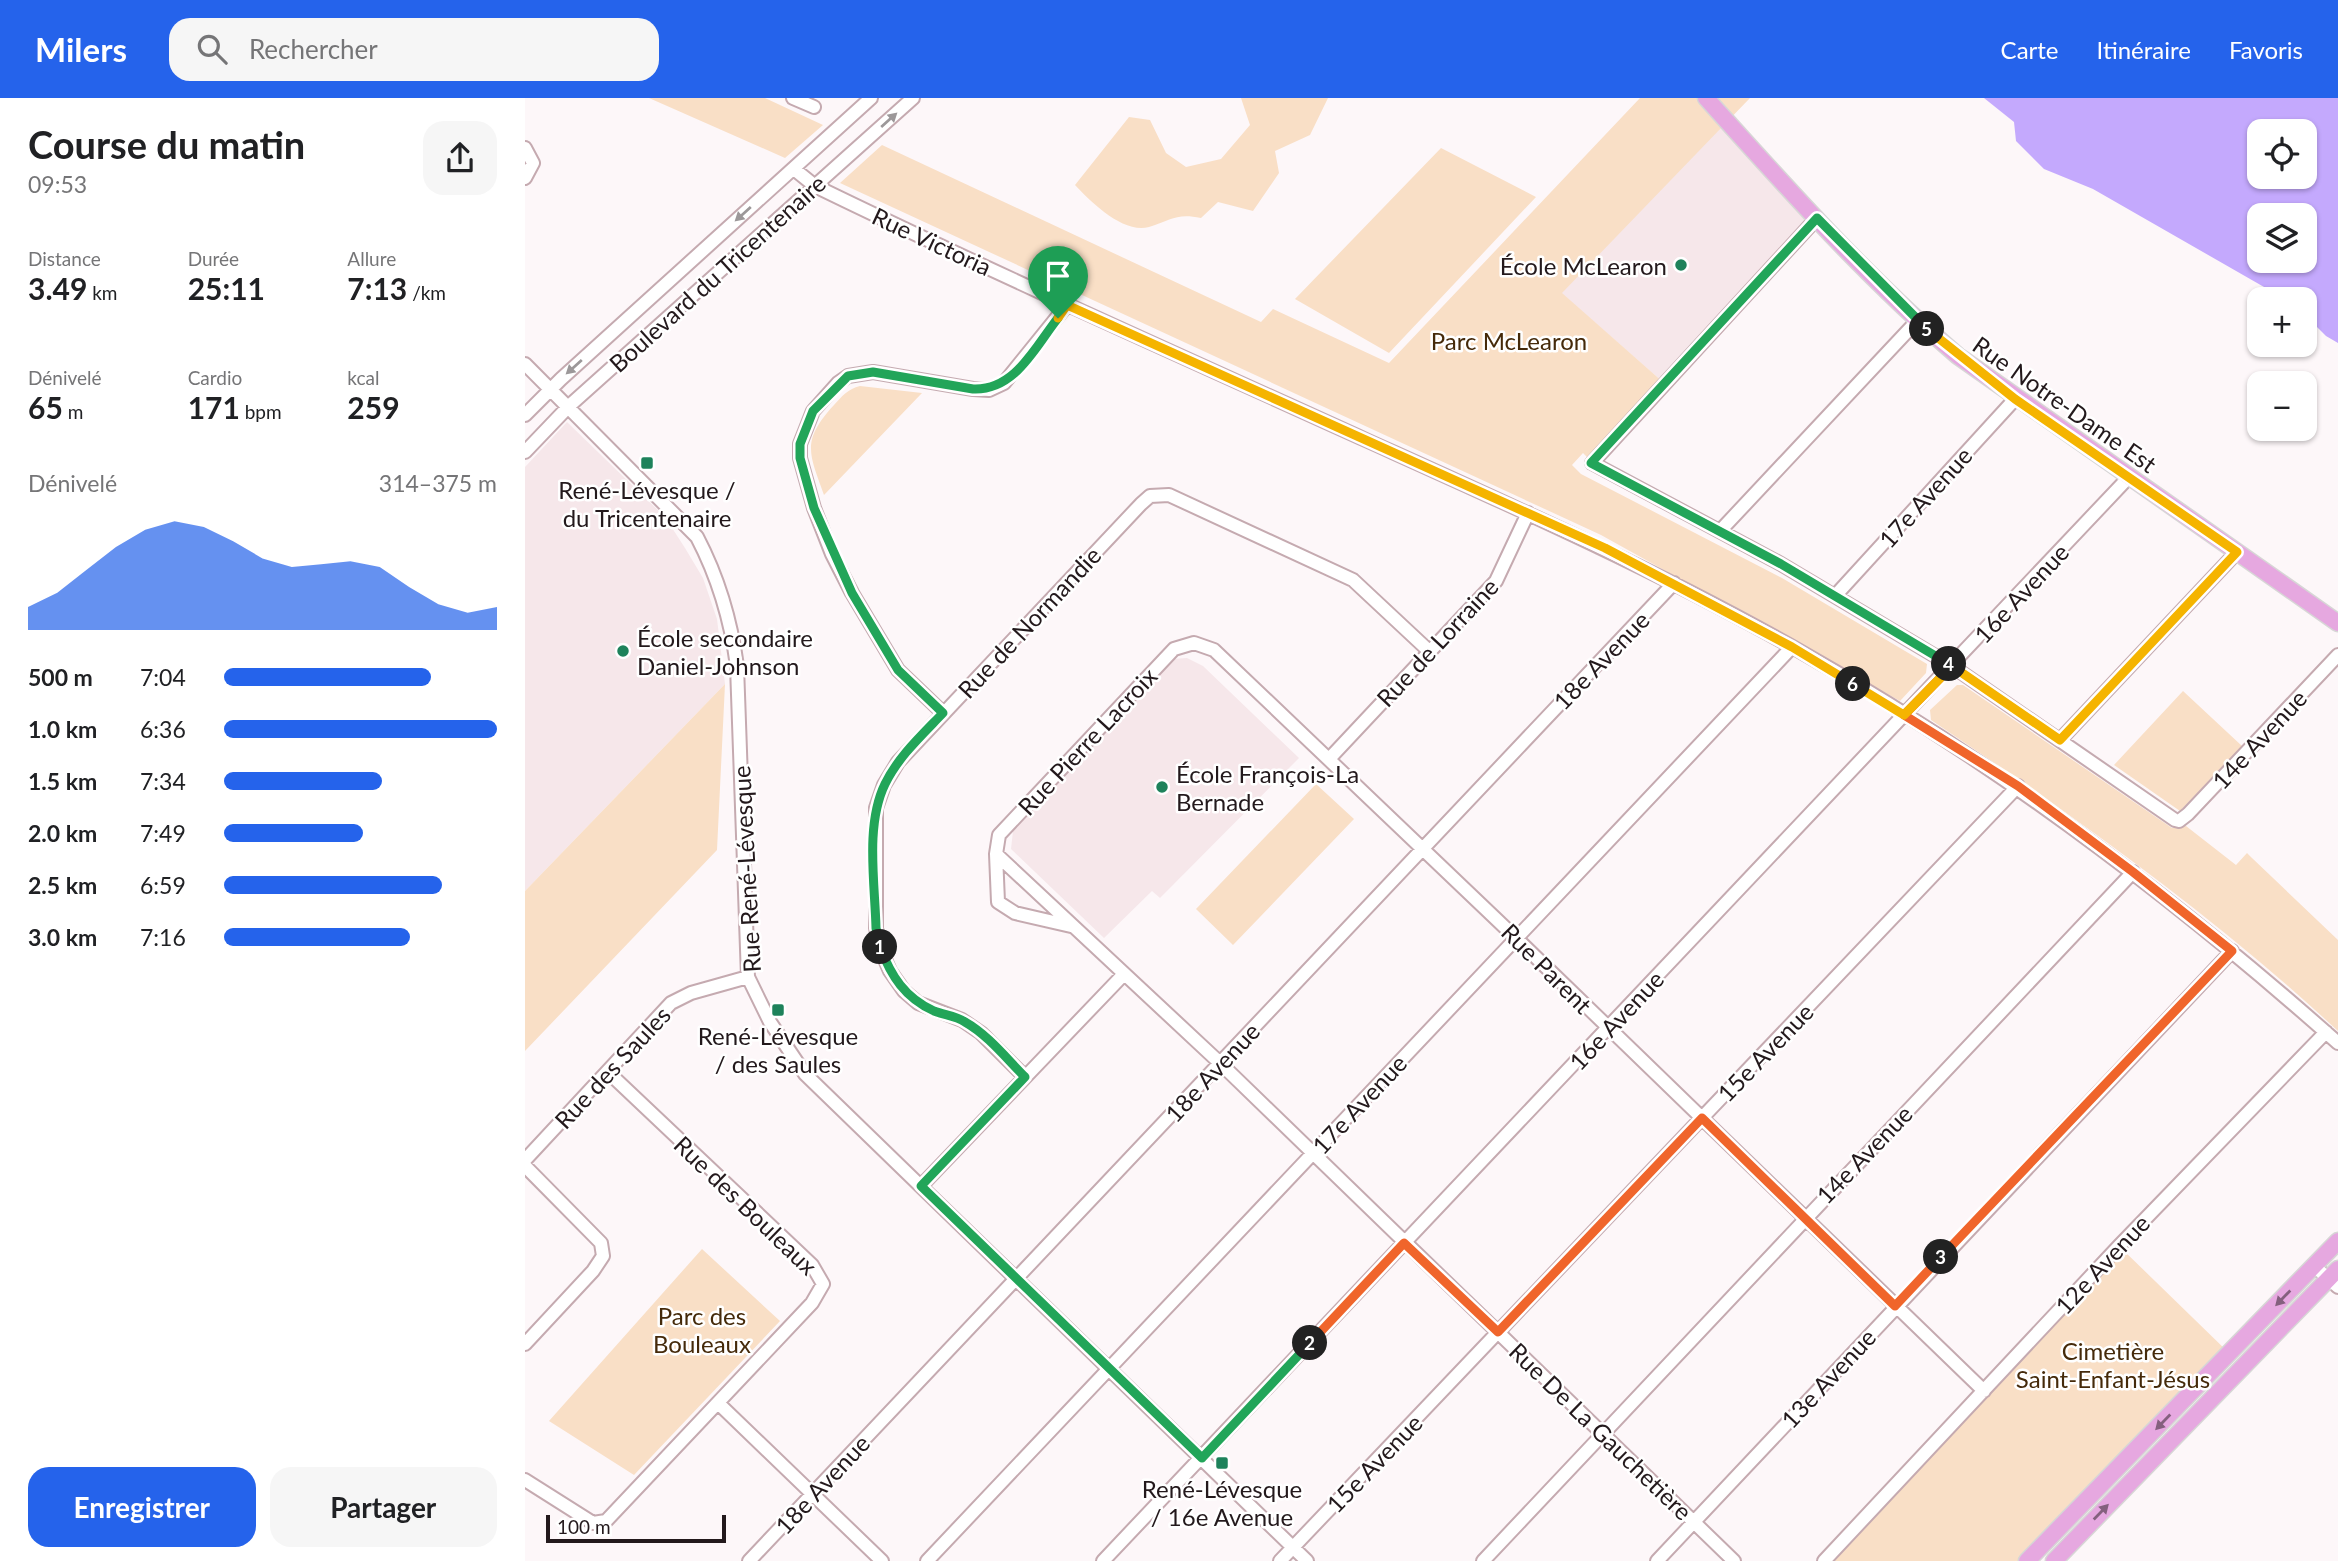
<!DOCTYPE html>
<html lang="fr">
<head>
<meta charset="utf-8">
<style>
	:root { --surface:#fff; --page:#f6f6f6; --text:#202124; --muted:#757577; --accent:#2563eb }
	body { margin:0; font-family:Lato,sans-serif; background:var(--page); color:var(--text); height:100vh; display:flex; flex-direction:column; font-size:26px; white-space:nowrap }
	* { box-sizing:border-box; margin:0 }
	p { font-size:23px; color:var(--muted) }
	.icon { flex:none; width:38px; height:38px; fill:none; stroke:currentColor; stroke-width:2; stroke-linecap:round; stroke-linejoin:round }
	.map { position:relative; flex:1; overflow:hidden }
	.drawer { display:flex; flex-direction:column; background:var(--surface); width:525px }
	.drawer>* { flex:none }
	.tools { position:absolute; left:1722px; top:21px; display:grid; gap:14px }
	.tools a { display:grid; place-items:center; width:70px; height:70px; border-radius:14px; background:var(--surface); box-shadow:0 2px 5px #0004; font-size:35px }
	.scale { position:absolute; left:21px; bottom:18px; width:180px; box-sizing:border-box; padding-left:7px; border:4px solid #23191c; border-top:0; font-size:19px; line-height:24px; white-space:nowrap; color:#23191c; -webkit-text-stroke:5px #fff; paint-order:stroke }
	.pin { position:absolute; display:grid; place-items:center; width:60px; height:60px; color:#fff; margin:-72px -30px; border-radius:50% 50% 50% 0; rotate:-45deg; box-shadow:0 0 7px #0007 }
	.pin .icon { rotate:45deg }
	.km { position:absolute; width:35px; height:35px; margin:-18px; border-radius:50%; background:#222; color:#fff; font-size:19px; line-height:35px; text-align:center }
	.round { display:grid; place-items:center; flex:none; width:74px; height:74px; border-radius:21px; background:var(--page) }
	.overview { display:flex; align-items:center; justify-content:space-between; height:119px; padding:0 28px }
	h1 { font-size:38px; font-weight:700; line-height:52px }
	.stats { display:grid; grid-template-columns:repeat(3,1fr); gap:10px; height:119px; padding:7px 28px }
	.stats div { display:grid; align-content:center }
	.stats b { font-size:30px; font-weight:700 }
	.stats small { font-size:19px; font-weight:400 }
	.stats p { font-size:19px }
	.chart { height:196px; padding:14px 28px }
	.chart p { display:flex; justify-content:space-between }
	.chart svg { width:100%; height:126px; margin-top:7px; fill:var(--accent); opacity:.7 }
	.button { display:flex; gap:14px; margin-top:auto; padding:14px 28px }
	.button a { flex:1; height:80px; border-radius:21px; background:var(--accent); color:#fff; font-size:28px; font-weight:700; line-height:80px; text-align:center }
	.button a+a { background:var(--page); color:var(--text) }
	ul { padding:0 28px; list-style:none; font-size:23px }
	li { display:grid; grid-template-columns:112px 84px 1fr; align-items:center; height:52px }
	li i { height:18px; border-radius:9px; background:var(--accent) }
	header { display:flex; align-items:center; gap:42px; box-sizing:border-box; height:98px; padding:0 35px; background:var(--accent); color:#fff }
	header strong { font-size:33px }
	nav { display:flex; gap:38px; margin-inline-start:auto; font-size:24px }
	.search { width:490px; height:63px; background:var(--page); display:flex; align-items:center; gap:18px; box-sizing:border-box; padding:0 24px; border-radius:21px; color:var(--muted); font-size:26px }
	main { display:flex; flex:1; min-height:0 }
	.map>svg:first-child { display:block }
	.built { fill:#f6e7ea }
	.green { fill:#f9dfc6 }
	.water { fill:#c4a9fd; fill-rule:evenodd }
	.lines { fill:none; stroke-linecap:round; stroke-linejoin:round }
	.minor-casing { stroke:#c5aab0; stroke-width:16 }
	.major-casing { stroke:#d7d6d6; stroke-width:19 }
	.minor { stroke:#fff; stroke-width:12 }
	.major { stroke:#e6a8e0; stroke-width:16 }
	.oneway { fill:#9c9899 }
	.oneway2 { fill:#84607e }
	.split-1-casing { stroke:#fff; stroke-width:14 }
	.split-2-casing { stroke:#fff; stroke-width:14 }
	.split-3-casing { stroke:#fff; stroke-width:14 }
	.split-4-casing { stroke:#fff; stroke-width:14 }
	.split-5-casing { stroke:#fff; stroke-width:14 }
	.split-6-casing { stroke:#fff; stroke-width:14 }
	.split-7-casing { stroke:#fff; stroke-width:14 }
	.split-1 { stroke:#22a559; stroke-width:9 }
	.split-2 { stroke:#22a559; stroke-width:9 }
	.split-3 { stroke:#f0652b; stroke-width:9 }
	.split-4 { stroke:#f0652b; stroke-width:9 }
	.split-5 { stroke:#22a559; stroke-width:9 }
	.split-6 { stroke:#f5b400; stroke-width:9 }
	.split-7 { stroke:#f5b400; stroke-width:9 }
	.poi-dot { fill:#1e825b; stroke:#fff; stroke-width:2.5 }
	.labels { text-anchor:middle; dominant-baseline:central; stroke-width:5; stroke-linejoin:round; paint-order:stroke }
	.street-label { font-size:24px; fill:#23191c; stroke:#fff }
	.poi-label { font-size:24px; fill:#23191c; stroke:#fff }
	.park-label { font-size:24px; fill:#452a0a; stroke:#fff }
</style>
</head>
<body>
<header>
<strong>Milers</strong>
<div class="search"><svg class="icon" aria-label="search" viewBox="0 0 24 24"><circle cx="10" cy="10" r="6"/><path d="M15 15l6 6"/></svg>Rechercher</div>
<nav><a>Carte</a><a>Itinéraire</a><a>Favoris</a></nav>
</header>
<main>
<section class="drawer">
<div class="overview"><div><h1>Course du matin</h1><p>09:53</p></div><a class="round"><svg class="icon" aria-label="share" viewBox="0 0 24 24"><path d="M12 15V3M7 8l5-5 5 5M5 13v7h14v-7"/></svg></a></div>
<div class="stats">
<div><p>Distance</p><b>3.49<small> km</small></b></div>
<div><p>Durée</p><b>25:11</b></div>
<div><p>Allure</p><b>7:13<small> /km</small></b></div>
</div>
<div class="stats">
<div><p>Dénivelé</p><b>65<small> m</small></b></div>
<div><p>Cardio</p><b>171<small> bpm</small></b></div>
<div><p>kcal</p><b>259</b></div>
</div>
<div class="chart"><p><span>Dénivelé</span>314–375 m</p>
<svg viewBox="0 0 160 44" preserveAspectRatio="none"><path d="M0 44V36L10 31L20 23L30 15L40 9L50 6L60 8L70 13L80 19L90 22L100 21L110 20L120 22L130 29L140 35L150 38L160 36V44z"/></svg>
</div>
<ul>
<li><b>500 m</b>7:04<i style="width:76%"></i></li>
<li><b>1.0 km</b>6:36<i style="width:100%"></i></li>
<li><b>1.5 km</b>7:34<i style="width:58%"></i></li>
<li><b>2.0 km</b>7:49<i style="width:51%"></i></li>
<li><b>2.5 km</b>6:59<i style="width:80%"></i></li>
<li><b>3.0 km</b>7:16<i style="width:68%"></i></li>
</ul>
<div class="button"><a>Enregistrer</a><a>Partager</a></div>
</section>
<div class="map">
<svg width="1813" height="1463" viewBox="0 0 1813 1463">
	<rect width="100%" height="100%" fill="#fdf7f9"/>
	<path class="built" d="M1201,22l91,98 -153,165 -103,-90z
		M42,324l98,95 20,31 18,30 14,41 8,65 -200,207v-424z
		M662,560l16,8 96,92 -139,140 -8,-7 -48,47 -93,-89 2,-18 158,-172z"/>
	<path class="green" d="M124,0h116l58,27 -38,33z
		M716,0h87l-18,37 -35,16 4,22 -26,38 -35,-9 -17,16c-25,-5 -29,2 -52,9 -26,7 -58,-25 -74,-42l54,-68 21,3 16,33 20,14 35,-8 29,-34z
		M1115,0h110l-188,195 102,90 -72,79 -9,-9 -11,12 9,9 201,104 145,86 -1,9 -26,28 -299,-166 -761,-352 42,-38 379,177 12,-13 116,54z
		M916,50l95,49 -147,156 -94,-54z
		M335,288l62,7 -98,102c-15,-42 -23,-54 10,-90 8,-9 14,-16 26,-19z
		M200,586l-8,166 -192,201v-160z
		M1432,587h6l209,143 14,-2 50,39 11,-12 5,5 86,82v91c-126,-117 -265,-216 -407,-311l-1,-10z
		M1658,593l59,55 -62,65 -66,-46z
		M791,686l38,35 -121,126 -37,-36z
		M1594,1148l110,107 -202,208h-203z
		M177,1151l78,72 -146,154 -85,-54z"/>
	<path class="water" d="M1459,0h354v245l-12,-7 -21,-21v-16h-20l-192,-110 -49,-20 -28,-28 -2,-19zM1734,33h46v46h-46zM1734,117h46v46h-46z"/>
	<g class="lines">
		<g class="minor-casing">
			<path id="minor" d="M268,0l21,9
				M0,50l8,15 -8,15
				M269,71l21,17c183,89 368,171 553,255 142,64 284,127 421,204 198,111 379,247 549,398
				M1292,120l-225,245 189,101 171,102 223,154 4,1 9,-7 150,-159
				M0,266l172,173c21,40 34,84 40,129l11,311 22,45 35,52 502,487
				M0,317l36,-36 310,-281
				M0,354l44,-46 344,-308
				M1195,433l197,-210
				M1310,498l180,-197
				M418,615l-45,-43 -46,-77 -20,-39 -18,-46 -14,-50v-14l13,-33 25,-28 10,-7 25,-4 100,17 16,1 15,-7 63,-78
				M1535,642l177,-188
				M804,661l167,-178 32,-68
				M471,756l3,-19 175,-186 20,-6 20,7 302,288 468,453
				M546,828l-56,-13 -17,-11 -2,-48 224,209 514,498
				M500,979l-44,-44 -19,-13 -44,-17 -14,-12 -14,-20 -10,-23 -4,-20v-120l8,-23 14,-23 243,-258 9,-8 19,-1 184,85 76,71
				M0,1062l146,-157 20,-10 57,-16
				M0,1068l76,77 2,13 -10,15 -68,73
				M396,1088l203,-212
				M1789,1168l24,21
				M193,1305l164,158
				M0,1382l68,43 13,-2 206,-218 11,-19 -11,-19 -204,-193
				M224,1463l925,-978
				M402,1463l865,-914
				M578,1463l1025,-1083
				M755,1463l738,-775
				M958,1463l650,-689
				M1132,1463l575,-610
				M1299,1463l295,-315 207,-214"/>
		</g>
		<g class="major-casing">
			<path id="major" d="M1181,0c80,89 161,180 252,258l380,267
				M1502,1463l311,-320
				M1529,1463l284,-292"/>
		</g>
		<use href="#minor" class="minor"/>
		<use href="#major" class="major"/>
	</g>
	<defs><path id="oneway-solid" d="M-6-.8H1V-3.2L6.5 0L1 3.2V.8H-6Z" transform="scale(1.75)"/></defs>
	<g class="oneway">
		<use href="#oneway-solid" transform="translate(364 22) rotate(-42)"/>
		<use href="#oneway-solid" transform="translate(218 116) rotate(138)"/>
		<use href="#oneway-solid" transform="translate(49 269) rotate(138)"/>
	</g>
	<g class="oneway2">
		<use href="#oneway-solid" transform="translate(1758 1200) rotate(134)"/>
		<use href="#oneway-solid" transform="translate(1638 1324) rotate(134)"/>
		<use href="#oneway-solid" transform="translate(1576 1414) rotate(-46)"/>
	</g>
	<g class="lines">
		<g class="split-1-casing">
			<path id="split-1" d="M355,849l-4,-19c-1,-44 -11,-103 9,-144 13,-27 37,-49 58,-71l-45,-43 -46,-77 -38,-85 -14,-50v-14l13,-33 35,-35 25,-4 100,17c42,2 62,-42 85,-71"/>
		</g>
		<g class="split-2-casing">
			<path id="split-2" d="M355,849c11,29 25,51 54,64 10,4 22,5 31,11 23,13 41,36 60,55l-104,109 281,272 108,-115"/>
		</g>
		<g class="split-3-casing">
			<path id="split-3" d="M785,1245l94,-100 94,89 204,-214 193,188 46,-49"/>
		</g>
		<g class="split-4-casing">
			<path id="split-4" d="M1416,1159l291,-306 -99,-79 -115,-86 -114,-71 48,-49 -3,-2"/>
		</g>
		<g class="split-5-casing">
			<path id="split-5" d="M1402,231l-110,-111 -226,245 190,101 168,100"/>
		</g>
		<g class="split-6-casing">
			<path id="split-6" d="M1328,586l51,31 48,-49 108,74 177,-188 -222,-153 -88,-70"/>
		</g>
		<g class="split-7-casing">
			<path id="split-7" d="M533,220l9,-13 538,243 187,99 61,37"/>
		</g>
		<use href="#split-1" class="split-1"/>
		<use href="#split-2" class="split-2"/>
		<use href="#split-3" class="split-3"/>
		<use href="#split-4" class="split-4"/>
		<use href="#split-5" class="split-5"/>
		<use href="#split-6" class="split-6"/>
		<use href="#split-7" class="split-7"/>
	</g>
	<g class="poi-dot">
		<circle cx="1156" cy="167" r="7"/>
		<rect x="115" y="358" width="14" height="14" rx="3.5"/>
		<circle cx="98" cy="553" r="7"/>
		<circle cx="637" cy="689" r="7"/>
		<rect x="246" y="905" width="14" height="14" rx="3.5"/>
		<rect x="690" y="1358" width="14" height="14" rx="3.5"/>
	</g>
	<g class="labels">
		<g class="street-label">
			<text transform="translate(407 143) rotate(25)">Rue Victoria</text>
			<text transform="translate(192 175) rotate(-42)">Boulevard du Tricentenaire</text>
			<text transform="translate(1540 306) rotate(35)">Rue Notre-Dame Est</text>
			<text transform="translate(1400 399) rotate(-48)">17e Avenue</text>
			<text transform="translate(1496 495) rotate(-47)">16e Avenue</text>
			<text transform="translate(504 524) rotate(-47)">Rue de Normandie</text>
			<text transform="translate(912 544) rotate(-47)">Rue de Lorraine</text>
			<text transform="translate(1076 562) rotate(-46)">18e Avenue</text>
			<text transform="translate(1734 641) rotate(-47)">14e Avenue</text>
			<text transform="translate(562 643) rotate(-47)">Rue Pierre Lacroix</text>
			<text transform="translate(221 771) rotate(-93)">Rue René-Lévesque</text>
			<text transform="translate(1022 870) rotate(45)">Rue Parent</text>
			<text transform="translate(1091 922) rotate(-47)">16e Avenue</text>
			<text transform="translate(1240 954) rotate(-46)">15e Avenue</text>
			<text transform="translate(87 969) rotate(-47)">Rue des Saules</text>
			<text transform="translate(687 974) rotate(-47)">18e Avenue</text>
			<text transform="translate(834 1006) rotate(-47)">17e Avenue</text>
			<text transform="translate(1339 1056) rotate(-46)">14e Avenue</text>
			<text transform="translate(221 1107) rotate(44)">Rue des Bouleaux</text>
			<text transform="translate(1577 1166) rotate(-47)">12e Avenue</text>
			<text transform="translate(1303 1280) rotate(-47)">13e Avenue</text>
			<text transform="translate(1076 1333) rotate(44)">Rue De La Gauchetière</text>
			<text transform="translate(849 1365) rotate(-46)">15e Avenue</text>
			<text transform="translate(297 1386) rotate(-47)">18e Avenue</text>
		</g>
		<g class="poi-label">
			<text x="1142" y="167" text-anchor="end">École McLearon</text>
			<text x="122" y="391">René-Lévesque /<tspan x="122" dy="28">du Tricentenaire</tspan></text>
			<text x="112" y="539" text-anchor="start">École secondaire<tspan x="112" dy="28">Daniel-Johnson</tspan></text>
			<text x="651" y="675" text-anchor="start">École François-La<tspan x="651" dy="28">Bernade</tspan></text>
			<text x="253" y="937">René-Lévesque<tspan x="253" dy="28">/ des Saules</tspan></text>
			<text x="697" y="1390">René-Lévesque<tspan x="697" dy="28">/ 16e Avenue</tspan></text>
		</g>
		<g class="park-label">
			<text x="984" y="242">Parc McLearon</text>
			<text x="177" y="1217">Parc des<tspan x="177" dy="28">Bouleaux</tspan></text>
			<text x="1588" y="1252">Cimetière<tspan x="1588" dy="28">Saint-Enfant-Jésus</tspan></text>
		</g>
	</g>
</svg>
<div class="tools">
<a><svg class="icon" aria-label="locate" viewBox="0 0 24 24"><circle cx="12" cy="12" r="6"/><path d="M12 2v4M12 18v4M2 12h4M18 12h4"/></svg></a>
<a><svg class="icon" aria-label="layers" viewBox="0 0 24 24"><path d="M12 4l9 5-9 5-9-5zM3 14l9 5 9-5"/></svg></a>
<a>+</a>
<a>−</a>
</div>
<div class="scale">100 m</div>
<div class="pin" style="left:533px;top:220px;background:#1e9e55"><svg class="icon" aria-label="arrive" viewBox="0 0 24 24"><path d="M6 21V4h12l-3 4 3 4H6"/></svg></div>
<b class="km" style="left:355px;top:849px">1</b>
<b class="km" style="left:785px;top:1245px">2</b>
<b class="km" style="left:1416px;top:1159px">3</b>
<b class="km" style="left:1424px;top:566px">4</b>
<b class="km" style="left:1402px;top:231px">5</b>
<b class="km" style="left:1328px;top:586px">6</b>
</div>
</main>
</body>
</html>
